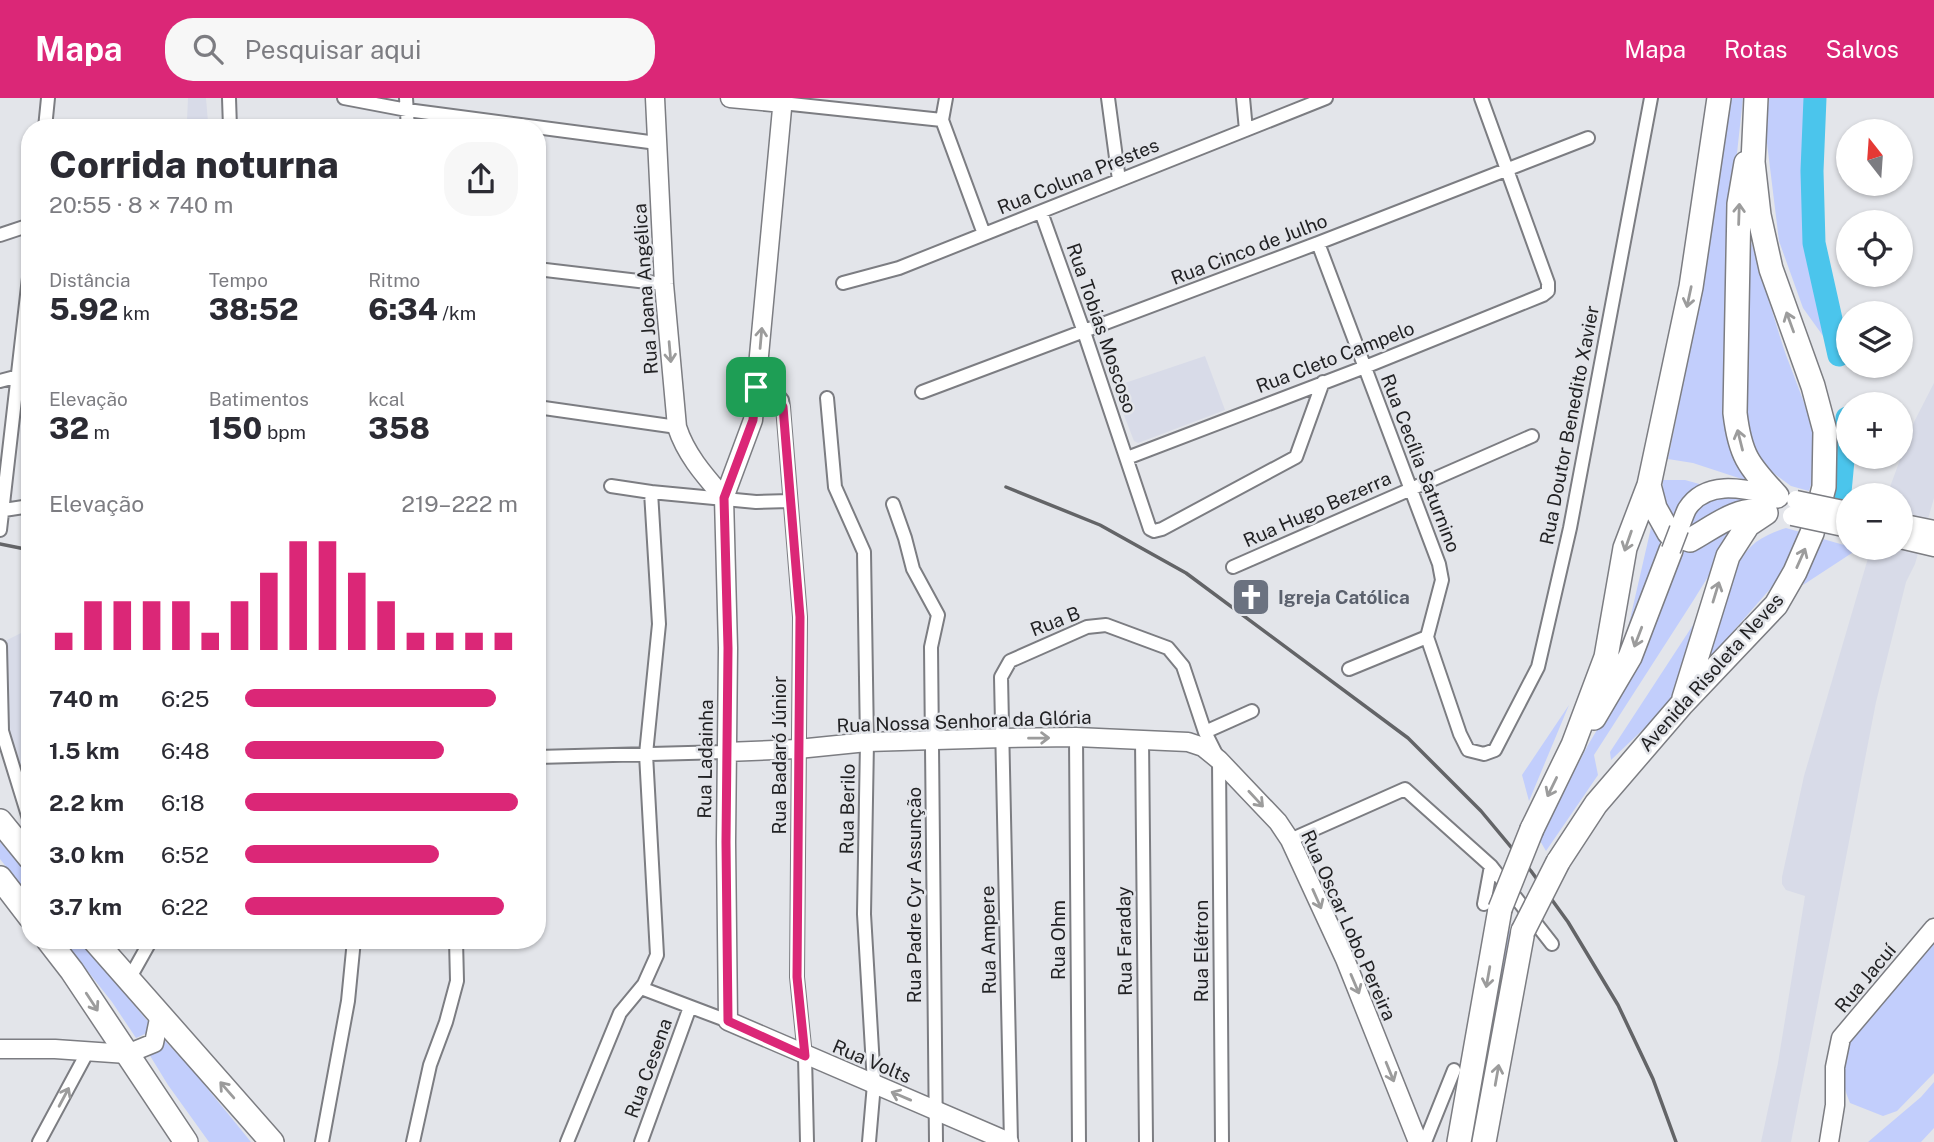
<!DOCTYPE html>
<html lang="pt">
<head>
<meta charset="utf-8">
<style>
	:root { --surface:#fff; --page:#f7f7f7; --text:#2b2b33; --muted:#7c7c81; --accent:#db2777 }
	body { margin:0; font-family:"Public Sans",sans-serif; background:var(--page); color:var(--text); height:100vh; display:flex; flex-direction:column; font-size:26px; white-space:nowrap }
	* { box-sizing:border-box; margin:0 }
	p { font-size:23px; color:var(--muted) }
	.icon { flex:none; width:38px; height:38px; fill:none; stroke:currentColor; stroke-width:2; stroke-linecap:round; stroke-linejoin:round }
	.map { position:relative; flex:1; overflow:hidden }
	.panel { position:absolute; left:21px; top:21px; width:525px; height:830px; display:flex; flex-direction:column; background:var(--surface); border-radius:28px; box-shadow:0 2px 5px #0004 }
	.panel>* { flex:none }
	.needle { width:46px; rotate:343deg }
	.tools { position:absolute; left:1836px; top:21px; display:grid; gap:14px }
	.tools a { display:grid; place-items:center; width:77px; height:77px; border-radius:50%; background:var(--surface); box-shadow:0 2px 5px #0004; font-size:35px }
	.pin { position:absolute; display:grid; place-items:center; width:60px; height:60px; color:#fff; margin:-30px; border-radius:14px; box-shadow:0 4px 10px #0006 }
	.round { display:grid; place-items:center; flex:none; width:74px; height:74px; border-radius:28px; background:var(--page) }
	.overview { display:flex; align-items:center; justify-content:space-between; height:119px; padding:0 28px }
	h1 { font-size:38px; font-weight:800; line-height:52px }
	.figures { display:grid; grid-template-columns:repeat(3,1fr); gap:10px; height:119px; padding:7px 28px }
	.figures div { display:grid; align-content:center }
	.figures b { font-size:30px; font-weight:800 }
	.figures small { font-size:19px; font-weight:400 }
	.figures p { font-size:19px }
	.chart { height:196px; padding:14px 28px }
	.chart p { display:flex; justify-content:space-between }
	.chart svg { width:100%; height:126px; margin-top:7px; stroke:var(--accent); stroke-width:6 }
	ul { padding:0 28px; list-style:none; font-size:23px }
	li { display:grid; grid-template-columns:112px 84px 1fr; align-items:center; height:52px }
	li i { height:18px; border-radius:9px; background:var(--accent) }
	header { display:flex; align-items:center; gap:42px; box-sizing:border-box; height:98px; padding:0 35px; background:var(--accent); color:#fff }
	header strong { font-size:33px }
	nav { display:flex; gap:38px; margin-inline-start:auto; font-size:24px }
	.search { width:490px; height:63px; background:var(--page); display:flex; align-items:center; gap:18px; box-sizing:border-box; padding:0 24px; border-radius:28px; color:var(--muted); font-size:26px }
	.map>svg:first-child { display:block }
	.built { fill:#d8dbe8 }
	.green { fill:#c2cefc }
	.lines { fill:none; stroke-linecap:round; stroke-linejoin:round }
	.river { stroke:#4bc5ec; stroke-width:23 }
	.street-casing { stroke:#7c7d82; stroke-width:16 }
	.secondary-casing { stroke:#7c7d82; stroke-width:21 }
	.highway-casing { stroke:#7c7d82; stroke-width:26 }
	.street { stroke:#fff; stroke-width:12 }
	.secondary { stroke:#fff; stroke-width:18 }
	.highway { stroke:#fff; stroke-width:23 }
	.rail { stroke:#636467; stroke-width:3.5 }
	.secondary-bridge-casing { stroke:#7c7d82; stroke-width:21; stroke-linecap:butt }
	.highway-bridge-casing { stroke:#7c7d82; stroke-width:26; stroke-linecap:butt }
	.secondary-bridge { stroke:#fff; stroke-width:18 }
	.highway-bridge { stroke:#fff; stroke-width:23 }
	.oneway { stroke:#9c9c9c }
	.route-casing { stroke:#fff; stroke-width:14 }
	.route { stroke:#db2777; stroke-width:9 }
	.labels { text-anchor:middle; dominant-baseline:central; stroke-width:5; stroke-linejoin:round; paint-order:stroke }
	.street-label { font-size:19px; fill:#222224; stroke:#e3e5ea }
	.worship-label { font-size:19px; font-weight:bold; fill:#5b616d; stroke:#e3e5ea; text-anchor:start }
</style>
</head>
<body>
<header>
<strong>Mapa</strong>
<div class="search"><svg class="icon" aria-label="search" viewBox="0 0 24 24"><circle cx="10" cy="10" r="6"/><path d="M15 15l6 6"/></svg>Pesquisar aqui</div>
<nav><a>Mapa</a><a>Rotas</a><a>Salvos</a></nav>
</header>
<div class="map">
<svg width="1934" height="1044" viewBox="0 0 1934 1044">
	<rect width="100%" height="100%" fill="#e3e5ea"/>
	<path class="built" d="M188,0h18l2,24 -21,-1z
		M1205,258l20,54 -87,33 -4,-2 -21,-54z
		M1934,285v115l-19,66 -9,18 -30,120 -85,440h-30l17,-79 27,-167 -19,-6 -4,-6v-7l22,-101 67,-228h29v-53h-13l27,-73z
		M23,517h7v193l-21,-78 -4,-89 18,-9z"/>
	<path class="green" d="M1729,0h14l-10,92 -2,188 23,105 -61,-20 -25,-4 35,-172z
		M1769,0h42l-2,140 22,109 -28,-39 -24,-67 -13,-106z
		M1743,118c13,41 25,83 38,124 15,49 47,99 28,151l-18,-5 -19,-14 -15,-19 -13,-41z
		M1663,382h22l18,5c-17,11 -26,22 -34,41l-7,-26z
		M1725,396l38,7 -80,30c12,-25 15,-31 42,-37z
		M1745,419l-52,84 -99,154 4,20 -52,76 -7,-12 49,-94 46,-77 45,-123z
		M1653,421l12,17 -31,89 -11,25z
		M1786,430l14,4 -23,49 -83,95c14,-37 32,-111 62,-134 10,-7 20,-11 30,-14z
		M1823,441l35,10 -55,36z
		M1710,501l-33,98 -66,63 -1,-8z
		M1569,607l-40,96 -7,-26z
		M0,744l30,34v21l-30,-38z
		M1506,830l8,6 -39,208h-8z
		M1934,840v135l-37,38 -14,5 -33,-13c-6,-15 -11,-31 -6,-47 10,-34 66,-89 90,-118z
		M63,842h16l72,85 -4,8 -11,5 -24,-36z
		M165,943l25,26 61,75h-42l-41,-57 -19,-31z
		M1934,984v46l-13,14h-53l53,-45z"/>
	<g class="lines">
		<path class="river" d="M1815,0l-3,73 2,72 25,112
			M1840,394l7,-74"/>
		<g class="street-casing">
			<path id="street" d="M229,0l1,30
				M344,0l63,12 250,33
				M406,0l2,30
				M946,0l-4,22 42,114
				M1108,0l11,82
				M1243,0l3,32
				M782,5l160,17
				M45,30l3,-30
				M1041,114l43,120 66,197 4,2 8,-2 134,-72 27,-75
				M0,137l30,-10
				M1318,145l121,321 3,16 -15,57 33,97 8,16 16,4 11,-4 43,-83 32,-139 81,-430
				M537,171l127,15
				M843,185l56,-15 427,-170
				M0,283l30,-8
				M756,289l17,2 9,11 1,7 17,210 -3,360 8,79 2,86
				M922,294l396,-149 270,-105
				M827,300l8,89 29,65 3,190 -3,172 10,170 -5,58
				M537,309l140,20
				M1127,360l238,-91 178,-72 5,-4v-8l-67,-185
				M651,394l105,10 34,-1
				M893,406l12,34 8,31 25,46 -7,32 5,495
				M4,412l26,-4
				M0,432l30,-261
				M1233,469l299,-131
				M0,548l2,85 28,91
				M1349,571l78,-32
				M1205,634l47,-21
				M1076,639l3,405
				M1142,641l4,403
				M537,659l189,-5
				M1290,742l115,-51 86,77 61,78
				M1484,806l7,-38
				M128,883l23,-41
				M641,890l87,33
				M39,1044l49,-91
				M322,1044l26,-141 6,-61
				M413,1044l17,-77 16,-43 11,-41 -1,-41
				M567,1044l53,-129 24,-29 13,-29 -11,-201 13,-130 -8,-132 -40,-6
				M641,1044l49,-135
				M1011,1044l-10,-465 9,-16 77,-34 19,-2 62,23 15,18 22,66 14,28 3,382
				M1425,1044l29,-72"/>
		</g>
		<g class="secondary-casing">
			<path id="secondary" d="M655,0l9,186 13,143c9,28 28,49 47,71
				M730,0l52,5
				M783,0l-30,322 -29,78 4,150 -2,194 2,179 281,121
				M1900,425l34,7
				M1679,431c3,-7 5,-14 8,-20 20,-32 62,-19 92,-13
				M1900,441l34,8
				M726,654l72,-3 69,-7 137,-4 72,-1 112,5 15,5 16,13 59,62 12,18 55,119 73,183
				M0,951h55l72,5 27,-11 6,-29
				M1829,1044l6,-37v-38l6,-29 93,-110"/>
		</g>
		<g class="highway-casing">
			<path id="highway" d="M1746,65l-7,41 -4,209c5,42 13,52 42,83
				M1649,387l6,23 14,25 21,7c21,-11 48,-34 73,-28
				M1684,600l44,-142 20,-31 18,-12
				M1594,620l36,-61 41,-107
				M0,723l30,37
				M1532,731l41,-84 33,-88 19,-109 24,-63 42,-198 28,-189
				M1558,764l38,-58 86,-100 94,-99 19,-33 17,-39 12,-46 1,-56 -12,-45 -42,-117 -12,-54 -6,-53 3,-64
				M0,780l30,39
				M48,842l24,31 114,171
				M94,842l178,202
				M1459,1044l41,-233
				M1484,1044l39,-211"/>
		</g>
		<use href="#street" class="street"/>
		<use href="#secondary" class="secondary"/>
		<use href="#highway" class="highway"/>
		<path class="rail" d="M1006,389l94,38 86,48 222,165 73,73 50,60 37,51 50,83 35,74 23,63
			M0,446l30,6"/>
		<g class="secondary-bridge-casing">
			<path id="secondary-bridge" d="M1796,402l52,11
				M1792,418l56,12
				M1671,452l8,-21"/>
		</g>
		<g class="highway-bridge-casing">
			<path id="highway-bridge" d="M1500,811l32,-80
				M1523,833l35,-69"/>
		</g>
		<use href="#secondary-bridge" class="secondary-bridge"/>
		<use href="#highway-bridge" class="highway-bridge"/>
	</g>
	<defs><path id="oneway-shaft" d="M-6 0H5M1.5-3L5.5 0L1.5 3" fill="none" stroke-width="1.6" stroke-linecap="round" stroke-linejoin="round" transform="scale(1.75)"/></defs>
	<g class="oneway">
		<use href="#oneway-shaft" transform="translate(1739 116) rotate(-88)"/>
		<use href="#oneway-shaft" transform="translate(1689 199) rotate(102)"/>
		<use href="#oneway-shaft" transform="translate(1790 224) rotate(-110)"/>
		<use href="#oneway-shaft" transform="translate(761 240) rotate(-85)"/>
		<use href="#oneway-shaft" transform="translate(670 254) rotate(85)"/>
		<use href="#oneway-shaft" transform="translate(1740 342) rotate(-104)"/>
		<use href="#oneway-shaft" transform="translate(1628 443) rotate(109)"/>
		<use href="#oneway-shaft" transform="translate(1801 460) rotate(-66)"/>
		<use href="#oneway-shaft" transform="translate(1716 494) rotate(-73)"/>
		<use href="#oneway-shaft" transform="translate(1638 539) rotate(111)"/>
		<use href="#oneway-shaft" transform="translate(1039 640) rotate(-1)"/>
		<use href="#oneway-shaft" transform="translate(1552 689) rotate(116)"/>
		<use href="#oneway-shaft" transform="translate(1256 701) rotate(47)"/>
		<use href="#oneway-shaft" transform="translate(1317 801) rotate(66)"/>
		<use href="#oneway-shaft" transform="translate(1488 879) rotate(100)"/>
		<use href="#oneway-shaft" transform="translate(1355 886) rotate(67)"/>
		<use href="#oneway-shaft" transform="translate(92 904) rotate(57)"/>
		<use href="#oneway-shaft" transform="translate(1390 974) rotate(68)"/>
		<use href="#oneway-shaft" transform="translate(1497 977) rotate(-80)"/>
		<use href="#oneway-shaft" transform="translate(227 992) rotate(-131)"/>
		<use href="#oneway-shaft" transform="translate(901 998) rotate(-157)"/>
		<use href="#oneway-shaft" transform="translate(64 999) rotate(-62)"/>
	</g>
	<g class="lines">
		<g class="route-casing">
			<path id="route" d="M756,289l17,2 10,18 17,210 -3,360 8,79 -77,-35 -2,-179 2,-194 -4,-150 29,-78z"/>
		</g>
		<use href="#route" class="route"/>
	</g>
	<defs>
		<g id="church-square" transform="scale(2.0125)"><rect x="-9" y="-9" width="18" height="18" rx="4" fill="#6b7280" stroke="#e3e5ea"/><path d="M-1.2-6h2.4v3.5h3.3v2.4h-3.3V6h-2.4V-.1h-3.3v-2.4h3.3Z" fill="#fff"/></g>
	</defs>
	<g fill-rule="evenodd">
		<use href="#church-square" x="1251" y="499"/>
	</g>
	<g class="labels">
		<g class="street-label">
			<text transform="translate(1078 78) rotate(-22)">Rua Coluna Prestes</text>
			<text transform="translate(1249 151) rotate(-21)">Rua Cinco de Julho</text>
			<text transform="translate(645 191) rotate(-94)">Rua Joana Angélica</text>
			<text transform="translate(1102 230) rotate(71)">Rua Tobias Moscoso</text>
			<text transform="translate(1335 259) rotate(-21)">Rua Cleto Campelo</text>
			<text transform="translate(1569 327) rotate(-79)">Rua Doutor Benedito Xavier</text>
			<text transform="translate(1421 365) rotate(69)">Rua Cecília Saturnino</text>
			<text transform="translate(1317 411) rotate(-24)">Rua Hugo Bezerra</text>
			<text transform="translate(1055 523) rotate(-21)">Rua B</text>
			<text transform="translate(1711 574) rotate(-48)">Avenida Risoleta Neves</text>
			<text transform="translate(964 623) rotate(-2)">Rua Nossa Senhora da Glória</text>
			<text transform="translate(779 657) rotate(-90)">Rua Badaró Júnior</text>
			<text transform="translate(705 661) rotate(-89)">Rua Ladainha</text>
			<text transform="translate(847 711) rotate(-89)">Rua Berilo</text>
			<text transform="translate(914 797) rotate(-90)">Rua Padre Cyr Assunção</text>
			<text transform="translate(1349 827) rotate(66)">Rua Oscar Lobo Pereira</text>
			<text transform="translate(988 842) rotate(-91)">Rua Ampere</text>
			<text transform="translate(1058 842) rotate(-90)">Rua Ohm</text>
			<text transform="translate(1124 843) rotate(-91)">Rua Faraday</text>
			<text transform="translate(1201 853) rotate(-90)">Rua Elétron</text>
			<text transform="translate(1865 880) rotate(-50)">Rua Jacuí</text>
			<text transform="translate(872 963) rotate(23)">Rua Volts</text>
			<text transform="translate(648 970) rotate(-70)">Rua Cesena</text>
		</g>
		<g class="worship-label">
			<text x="1278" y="499">Igreja Católica</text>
		</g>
	</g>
</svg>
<div class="tools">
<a><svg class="needle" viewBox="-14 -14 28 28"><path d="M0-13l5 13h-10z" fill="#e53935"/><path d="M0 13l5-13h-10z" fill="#7c7c81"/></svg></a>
<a><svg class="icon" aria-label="locate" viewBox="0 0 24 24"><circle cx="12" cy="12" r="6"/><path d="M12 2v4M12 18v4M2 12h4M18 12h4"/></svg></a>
<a><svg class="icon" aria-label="layers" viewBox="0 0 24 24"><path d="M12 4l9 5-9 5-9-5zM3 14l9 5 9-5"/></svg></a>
<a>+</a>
<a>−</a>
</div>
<div class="pin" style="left:756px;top:289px;background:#1e9e55"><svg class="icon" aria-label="arrive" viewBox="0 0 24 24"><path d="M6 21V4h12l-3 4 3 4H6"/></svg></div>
<section class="panel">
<div class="overview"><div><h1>Corrida noturna</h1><p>20:55 · 8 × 740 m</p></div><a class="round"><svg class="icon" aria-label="share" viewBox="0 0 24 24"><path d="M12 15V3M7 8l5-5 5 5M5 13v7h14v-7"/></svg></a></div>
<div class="figures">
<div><p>Distância</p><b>5.92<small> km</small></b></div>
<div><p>Tempo</p><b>38:52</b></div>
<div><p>Ritmo</p><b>6:34<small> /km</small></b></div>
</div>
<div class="figures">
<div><p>Elevação</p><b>32<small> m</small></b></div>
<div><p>Batimentos</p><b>150<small> bpm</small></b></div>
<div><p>kcal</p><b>358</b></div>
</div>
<div class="chart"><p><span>Elevação</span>219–222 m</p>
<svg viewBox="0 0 160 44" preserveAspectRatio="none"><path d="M5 44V38M15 44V27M25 44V27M35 44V27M45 44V27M55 44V38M65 44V27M75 44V17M85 44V6M95 44V6M105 44V17M115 44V27M125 44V38M135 44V38M145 44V38M155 44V38"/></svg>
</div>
<ul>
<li><b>740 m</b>6:25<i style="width:92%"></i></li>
<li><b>1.5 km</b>6:48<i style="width:73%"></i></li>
<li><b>2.2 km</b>6:18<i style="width:100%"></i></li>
<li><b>3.0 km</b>6:52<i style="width:71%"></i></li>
<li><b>3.7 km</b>6:22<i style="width:95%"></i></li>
</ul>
</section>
</div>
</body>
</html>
